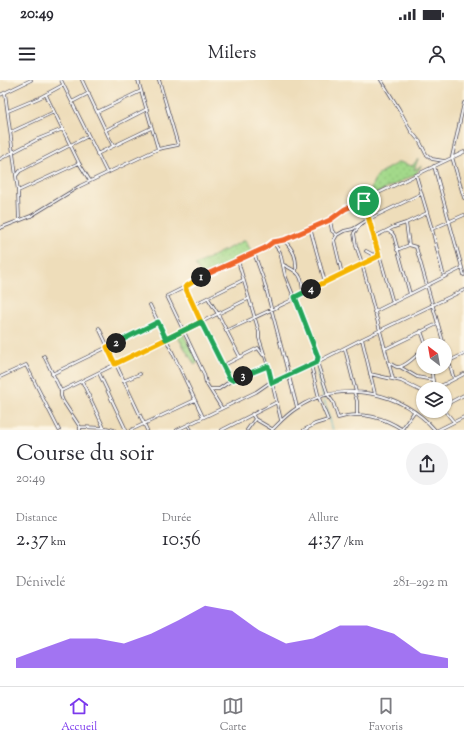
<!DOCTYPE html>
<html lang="fr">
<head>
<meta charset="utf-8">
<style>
	:root { --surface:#fff; --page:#f2f2f3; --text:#2b2b33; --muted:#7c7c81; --line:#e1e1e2; --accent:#7c3aed }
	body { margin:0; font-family:"Sorts Mill Goudy",serif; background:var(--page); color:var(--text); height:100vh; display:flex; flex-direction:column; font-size:15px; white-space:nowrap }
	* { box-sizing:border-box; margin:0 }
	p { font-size:13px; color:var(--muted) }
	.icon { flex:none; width:22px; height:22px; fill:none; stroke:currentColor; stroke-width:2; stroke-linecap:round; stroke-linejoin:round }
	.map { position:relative; height:350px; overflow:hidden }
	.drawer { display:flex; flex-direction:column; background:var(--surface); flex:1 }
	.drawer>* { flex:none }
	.needle { width:26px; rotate:329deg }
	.tools { position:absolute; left:416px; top:258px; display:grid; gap:8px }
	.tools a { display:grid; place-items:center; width:36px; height:36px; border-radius:50%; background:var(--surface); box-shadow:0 1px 3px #0004; font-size:20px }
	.pin { position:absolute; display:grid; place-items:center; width:34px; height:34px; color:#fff; margin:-17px; border:2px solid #fff; border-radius:50%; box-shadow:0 1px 4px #0007 }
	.km { position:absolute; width:20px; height:20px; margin:-10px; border-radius:50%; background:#222; color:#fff; font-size:11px; line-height:20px; text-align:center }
	.round { display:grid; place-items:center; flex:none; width:42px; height:42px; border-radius:21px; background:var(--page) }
	.summary { display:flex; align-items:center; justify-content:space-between; height:68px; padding:0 16px }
	h1 { font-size:22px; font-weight:600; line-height:30px }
	.figures { display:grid; grid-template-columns:repeat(3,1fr); gap:6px; height:68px; padding:4px 16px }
	.figures div { display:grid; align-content:center }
	.figures b { font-size:20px; font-weight:600 }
	.figures small { font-size:11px; font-weight:400 }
	.figures p { font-size:11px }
	.chart { height:112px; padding:8px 16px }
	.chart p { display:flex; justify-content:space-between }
	.chart svg { width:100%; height:72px; margin-top:4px; fill:var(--accent); opacity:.7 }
	.status { display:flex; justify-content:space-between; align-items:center; height:28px; padding:0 20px; background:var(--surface); direction:ltr }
	.status svg { height:11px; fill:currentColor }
	header { display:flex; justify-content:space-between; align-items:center; height:52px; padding:0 16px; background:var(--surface); font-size:18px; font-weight:600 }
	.tab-bar { display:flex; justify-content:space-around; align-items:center; height:56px; border-top:1px solid var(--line); background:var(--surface); font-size:11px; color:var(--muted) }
	.tab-bar a { display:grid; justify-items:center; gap:2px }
	.tab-bar .active { color:var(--accent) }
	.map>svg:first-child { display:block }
	.grass { fill:url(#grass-dots); stroke:#627e62 }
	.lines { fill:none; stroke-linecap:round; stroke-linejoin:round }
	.stream { stroke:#48b4c5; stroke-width:1 }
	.minor-casing { stroke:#413e4e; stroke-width:3.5 }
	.minor { stroke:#fff; stroke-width:2 }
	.split-1-casing { stroke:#fff; stroke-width:8 }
	.split-2-casing { stroke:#fff; stroke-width:8 }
	.split-3-casing { stroke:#fff; stroke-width:8 }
	.split-4-casing { stroke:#fff; stroke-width:8 }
	.split-5-casing { stroke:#fff; stroke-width:8 }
	.split-1 { stroke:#f0652b; stroke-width:5 }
	.split-2 { stroke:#f5b400; stroke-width:5 }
	.split-3 { stroke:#22a559; stroke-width:5 }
	.split-4 { stroke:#22a559; stroke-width:5 }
	.split-5 { stroke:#f5b400; stroke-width:5 }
</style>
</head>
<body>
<div class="status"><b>20:49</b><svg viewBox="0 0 49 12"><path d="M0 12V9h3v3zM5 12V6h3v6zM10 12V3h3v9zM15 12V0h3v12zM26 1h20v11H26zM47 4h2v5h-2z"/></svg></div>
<header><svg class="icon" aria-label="menu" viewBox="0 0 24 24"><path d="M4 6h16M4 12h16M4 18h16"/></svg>Milers<svg class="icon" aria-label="person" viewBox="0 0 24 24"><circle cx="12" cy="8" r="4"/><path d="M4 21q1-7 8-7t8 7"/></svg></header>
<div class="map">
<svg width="464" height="350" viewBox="0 0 464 350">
	<defs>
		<pattern id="grass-dots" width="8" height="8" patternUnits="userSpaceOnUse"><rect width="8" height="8" fill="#a3d98a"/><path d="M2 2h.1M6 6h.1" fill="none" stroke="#8cba78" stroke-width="1.8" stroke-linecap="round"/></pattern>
	</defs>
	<rect width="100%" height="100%" fill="#fcf5e5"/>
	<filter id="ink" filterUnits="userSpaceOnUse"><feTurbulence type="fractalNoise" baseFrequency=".025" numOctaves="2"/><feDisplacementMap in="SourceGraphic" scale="8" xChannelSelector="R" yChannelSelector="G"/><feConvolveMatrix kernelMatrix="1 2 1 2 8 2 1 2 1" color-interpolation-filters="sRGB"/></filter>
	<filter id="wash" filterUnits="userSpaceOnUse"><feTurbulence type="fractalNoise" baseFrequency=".012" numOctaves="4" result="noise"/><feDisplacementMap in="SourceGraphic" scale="16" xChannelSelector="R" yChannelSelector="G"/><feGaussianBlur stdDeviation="0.9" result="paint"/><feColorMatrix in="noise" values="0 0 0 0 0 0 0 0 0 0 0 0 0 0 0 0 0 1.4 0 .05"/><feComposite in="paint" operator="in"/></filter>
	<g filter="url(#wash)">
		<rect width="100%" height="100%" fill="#eeddba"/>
		<path class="grass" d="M418,79l-4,11 7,-4 -5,8 -45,22c-1,-21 13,-25 28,-34l13,4z
			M245,160l8,14 -51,22 -7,-11z
			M183,254l15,28 -3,3 -18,-29z"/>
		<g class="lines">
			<path class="stream" d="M317,291l4,18 12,41"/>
		</g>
	</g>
	<g filter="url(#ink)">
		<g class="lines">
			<g class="minor-casing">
				<path id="minor" d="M61,0l46,93
					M82,0l31,66
					M138,0l20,69
					M381,0l18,29 12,22 9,11 6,12 6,5 12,2
					M5,13l13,98 1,30
					M0,15l31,-15
					M46,15l33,68 11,18
					M72,22l17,-9
					M464,23l-12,54 12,41
					M8,31l31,-13 24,-13
					M97,32l44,-21
					M106,50l41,-21
					M11,52l43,-20
					M97,74l54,-26
					M0,79l38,-20 25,-10
					M434,86l30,109
					M416,95l16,54 12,48
					M16,96l4,-5 68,-35
					M18,111l61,-28
					M364,121l29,102
					M330,140l2,11 5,4 -3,5 8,34
					M406,143l3,22
					M361,144l-7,9 2,13 5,14 32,119
					M0,148l31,-12 49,-30 27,-13 51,-24 20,-4 -19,-65
					M310,148l15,54
					M432,149l32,-14
					M388,151l4,2 2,3 16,58
					M337,155l7,-4 9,-2 16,-10 52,-25
					M374,157l20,-10 12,-4 21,-10
					M284,160c10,11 13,17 12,32
					M273,162l7,10 5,23 33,82 -1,5 11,33 5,7 5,16c22,-7 46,-1 65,12
					M397,170l12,-5 7,2 28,98
					M366,171l11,6
					M254,173l10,28 33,126
					M370,180l6,-8
					M238,181l21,71v6l9,28 13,54
					M284,185c5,3 14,6 16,12 3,4 1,10 4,16
					M185,207l37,79 7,12 3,2
					M208,218l10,16 22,43
					M150,225l53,112
					M193,225l50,-25
					M374,232l88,-44
					M99,248l48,102
					M226,251l64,-30 5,-4 84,-41
					M421,251l5,14
					M362,259l13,55
					M345,269l11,43
					M385,269l52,-25
					M445,269l9,30
					M44,276l17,35v5l2,5 17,26v3
					M449,281l15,-7
					M388,282c3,2 6,4 9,5 7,1 22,-13 26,-19
					M222,286l36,-18 5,7
					M400,287l17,10 16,3
					M431,287l3,22
					M99,293l27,57
					M52,294l105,-51
					M370,294l31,7 22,11
					M0,297l26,-12 33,65
					M82,301l22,47
					M123,301l17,-7
					M210,309h9l13,-9 36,-14
					M435,309l29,-15
					M61,311l187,-92
					M354,312l3,9v13
					M445,325l19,-10
					M221,327l-15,-24 -2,-9 -37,-78 18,-9 15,-10 65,-29 8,-6 11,-2 46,-20 15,-11 119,-57
					M445,331l9,11
					M252,334l3,5 17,10
					M188,345l3,5
					M80,347l26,1 8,2
					M402,349l12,-17
					M131,350l64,-30
					M177,350l79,-38 13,-9 48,-21 45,-23 102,-49
					M222,350l55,-28
					M247,350l8,-11
					M272,350c8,-8 15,-16 25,-22 44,-29 105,-17 138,22
					M304,350l11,-6 13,-4 -9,-22 -8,-33
					M438,350l26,-13"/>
			</g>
			<use href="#minor" class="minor"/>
		</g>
	</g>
	<g class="lines" filter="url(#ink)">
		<g class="split-1-casing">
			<path id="split-1" d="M201,197l64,-29 8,-6 11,-2 46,-20 15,-11 19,-8"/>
		</g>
		<g class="split-2-casing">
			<path id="split-2" d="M116,263l-9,4 8,17 86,-42 -16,-35 16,-10"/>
		</g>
		<g class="split-3-casing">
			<path id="split-3" d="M116,263l42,-21 8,17 35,-17 28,56 3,2 11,-4"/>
		</g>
		<g class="split-4-casing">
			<path id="split-4" d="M243,296l25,-10 4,17 45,-21 1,-5 -23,-60 16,-8"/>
		</g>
		<g class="split-5-casing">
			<path id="split-5" d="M311,209l68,-33 -15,-55"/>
		</g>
		<use href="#split-1" class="split-1"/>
		<use href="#split-2" class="split-2"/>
		<use href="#split-3" class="split-3"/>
		<use href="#split-4" class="split-4"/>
		<use href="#split-5" class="split-5"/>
	</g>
</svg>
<div class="tools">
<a><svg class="needle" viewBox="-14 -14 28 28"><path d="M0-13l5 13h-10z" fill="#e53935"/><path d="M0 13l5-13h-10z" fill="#7c7c81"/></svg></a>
<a><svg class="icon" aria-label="layers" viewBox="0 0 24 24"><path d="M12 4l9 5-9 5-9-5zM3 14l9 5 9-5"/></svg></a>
</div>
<div class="pin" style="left:364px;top:121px;background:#1e9e55"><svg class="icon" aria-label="arrive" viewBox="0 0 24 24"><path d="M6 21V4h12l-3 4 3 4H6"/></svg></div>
<b class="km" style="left:201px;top:197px">1</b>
<b class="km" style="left:116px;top:263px">2</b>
<b class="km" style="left:243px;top:296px">3</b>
<b class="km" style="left:311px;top:209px">4</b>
</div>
<section class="drawer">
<div class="summary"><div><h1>Course du soir</h1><p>20:49</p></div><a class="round"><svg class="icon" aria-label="share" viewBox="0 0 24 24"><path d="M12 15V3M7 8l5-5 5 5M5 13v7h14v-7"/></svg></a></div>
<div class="figures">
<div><p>Distance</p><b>2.37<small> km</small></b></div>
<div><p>Durée</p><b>10:56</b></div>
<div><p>Allure</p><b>4:37<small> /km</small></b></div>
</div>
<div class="chart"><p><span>Dénivelé</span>281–292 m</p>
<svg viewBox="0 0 160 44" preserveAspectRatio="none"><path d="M0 44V38L10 32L20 26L30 26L40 29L50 23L60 15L70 6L80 9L90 21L100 29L110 26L120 18L130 18L140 23L150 35L160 38V44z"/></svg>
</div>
</section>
<nav class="tab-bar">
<a class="active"><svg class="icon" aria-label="home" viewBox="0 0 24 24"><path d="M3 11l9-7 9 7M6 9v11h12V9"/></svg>Accueil</a>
<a><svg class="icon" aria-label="map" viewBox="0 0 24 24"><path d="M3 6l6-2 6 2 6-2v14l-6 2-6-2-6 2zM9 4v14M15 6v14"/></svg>Carte</a>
<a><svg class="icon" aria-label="saved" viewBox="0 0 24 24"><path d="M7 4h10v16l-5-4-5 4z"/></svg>Favoris</a>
</nav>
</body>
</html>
